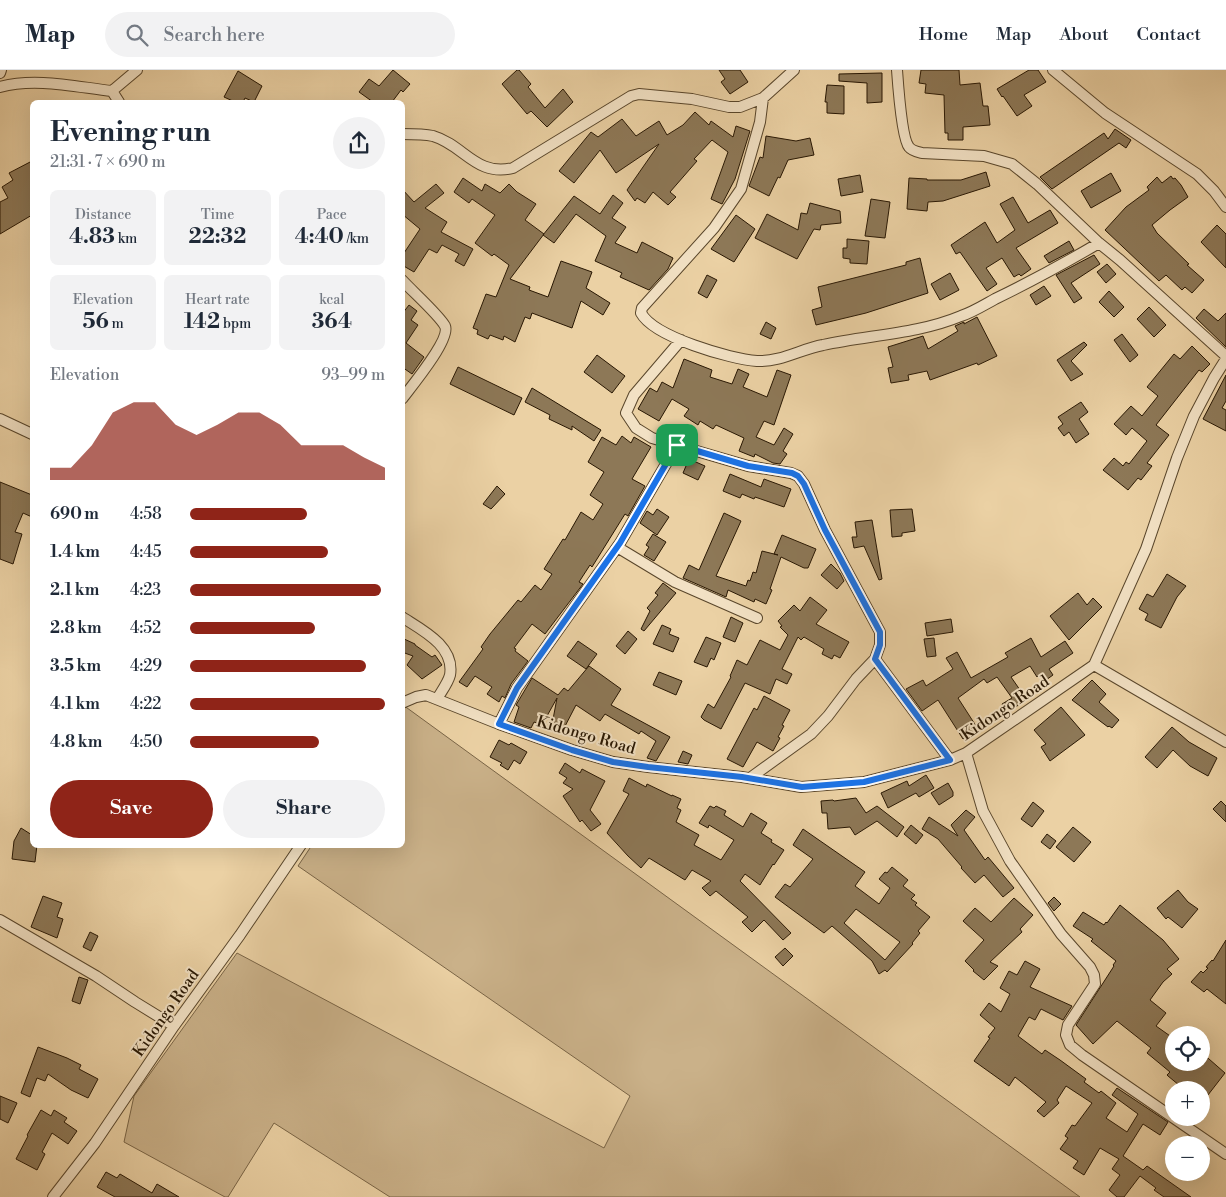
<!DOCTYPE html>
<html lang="en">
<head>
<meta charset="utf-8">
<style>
	:root { --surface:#fff; --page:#f2f2f3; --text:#1f2937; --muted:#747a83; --line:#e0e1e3; --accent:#8f2418 }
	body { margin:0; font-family:"Libre Bodoni",serif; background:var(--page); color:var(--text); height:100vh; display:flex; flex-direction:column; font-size:19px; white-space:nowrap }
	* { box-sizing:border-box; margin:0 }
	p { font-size:16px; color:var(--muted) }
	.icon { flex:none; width:28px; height:28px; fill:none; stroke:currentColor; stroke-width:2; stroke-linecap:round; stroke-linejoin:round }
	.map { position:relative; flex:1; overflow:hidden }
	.side { position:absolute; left:30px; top:30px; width:375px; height:748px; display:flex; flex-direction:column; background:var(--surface); border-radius:8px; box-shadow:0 5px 20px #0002 }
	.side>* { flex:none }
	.fabs { position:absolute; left:1165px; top:956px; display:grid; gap:10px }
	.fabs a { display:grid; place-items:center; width:45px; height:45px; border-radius:50%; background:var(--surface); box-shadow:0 5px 20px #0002; font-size:25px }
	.pin { position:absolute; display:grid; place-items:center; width:42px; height:42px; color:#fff; margin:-21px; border-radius:10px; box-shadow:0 2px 8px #0006 }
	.round { display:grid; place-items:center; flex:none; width:52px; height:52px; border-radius:26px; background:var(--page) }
	.head { display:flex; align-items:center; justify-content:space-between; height:85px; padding:0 20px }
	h1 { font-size:28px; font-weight:700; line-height:38px }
	.stats { display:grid; grid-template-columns:repeat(3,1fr); gap:8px; height:85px; padding:5px 20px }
	.stats div { display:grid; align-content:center; border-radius:8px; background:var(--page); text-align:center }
	.stats b { font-size:21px; font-weight:700 }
	.stats small { font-size:14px; font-weight:400 }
	.stats p { font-size:14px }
	.chart { height:140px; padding:10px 20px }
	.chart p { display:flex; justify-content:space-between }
	.chart svg { width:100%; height:90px; margin-top:5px; fill:var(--accent); opacity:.7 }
	.action { display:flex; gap:10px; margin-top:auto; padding:10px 20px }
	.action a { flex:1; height:58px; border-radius:30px; background:var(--accent); color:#fff; font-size:20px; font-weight:700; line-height:58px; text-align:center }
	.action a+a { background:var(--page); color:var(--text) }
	ul { padding:0 20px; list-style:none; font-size:16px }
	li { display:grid; grid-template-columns:80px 60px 1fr; align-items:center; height:38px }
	li i { height:12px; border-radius:6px; background:var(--accent) }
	header { display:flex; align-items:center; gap:30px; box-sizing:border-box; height:70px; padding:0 25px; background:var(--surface); border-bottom:1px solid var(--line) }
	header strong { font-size:24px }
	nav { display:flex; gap:28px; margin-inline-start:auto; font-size:18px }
	.search { width:350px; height:45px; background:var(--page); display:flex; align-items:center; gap:12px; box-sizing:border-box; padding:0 18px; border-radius:28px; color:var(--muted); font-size:19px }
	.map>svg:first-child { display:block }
	.green { fill:#cab189; stroke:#796446 }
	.building { fill:#8d7857; stroke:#281703; fill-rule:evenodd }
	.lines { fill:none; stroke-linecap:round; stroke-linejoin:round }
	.minor-casing { stroke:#59462b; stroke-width:12 }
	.minor { stroke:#f2e1c4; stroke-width:10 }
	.route-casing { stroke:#fff; stroke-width:10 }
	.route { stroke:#1a73e8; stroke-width:6 }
	.labels { text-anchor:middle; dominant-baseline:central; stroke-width:4; stroke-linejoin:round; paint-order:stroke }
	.street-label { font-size:16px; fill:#281703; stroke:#f2e1c4 }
</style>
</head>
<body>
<header>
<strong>Map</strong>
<div class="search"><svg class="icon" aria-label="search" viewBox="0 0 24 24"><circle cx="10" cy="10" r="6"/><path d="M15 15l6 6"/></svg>Search here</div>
<nav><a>Home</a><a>Map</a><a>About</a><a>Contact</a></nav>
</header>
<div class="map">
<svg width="1226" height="1127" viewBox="0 0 1226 1127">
	<rect width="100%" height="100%" fill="#ebd1a4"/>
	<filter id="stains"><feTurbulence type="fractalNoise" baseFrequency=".004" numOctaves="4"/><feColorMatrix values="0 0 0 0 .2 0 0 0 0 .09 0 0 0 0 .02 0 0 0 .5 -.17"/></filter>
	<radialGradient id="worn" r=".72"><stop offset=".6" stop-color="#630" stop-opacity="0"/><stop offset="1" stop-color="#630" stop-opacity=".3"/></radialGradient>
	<path class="green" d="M403,635l677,492h-690l-116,-74 -46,74h-3l-101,-55 10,-46 103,-143 367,195 26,-52 -332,-230 14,-21h90z"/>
	<path class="building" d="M393,0l17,14 -7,8 -2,-2 -9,12h-19l-14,-10 10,-13 10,7z
		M517,0h2l12,14 -3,3 17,21 18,-19 10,13 -26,25 -16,-16 -4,3 -25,-30z
		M719,0h21l8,12 -18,12 -9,-12 4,-3z
		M921,0h38l1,15 20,-2 3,23h5l2,19 -27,2v13h-15v-7h-3l-1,-38 -19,-2 1,-9 -7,-1z
		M1029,0h9l8,12 -22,13 8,11 -15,10 -14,-20 -1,1 -5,-8z
		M238,1l24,15 -8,16 -9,-4 -2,4h-8l-11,-5z
		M882,3v29l-15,1v-20l-28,-2v-7z
		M827,15l17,1v28l-17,-1v-11h-2z
		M695,42l14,13 2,-4 22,16 3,-11 14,5 -15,48 -13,25 -11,-5 17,-47 -16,-12 -18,19 3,2 -27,31 6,5 -8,8 -15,-13 -8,11 -8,-5 -2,3 -8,-11 32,-46 -43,29 -16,-23 -26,33 -15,-12 32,-39 7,5 24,-18 14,17 23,-15 8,14 16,-10z
		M1115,59l16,11 -5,8 -7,-5 -67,46 -12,-12 64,-44 4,6z
		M766,66l30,5 14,-3 4,17 -26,5 -8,18 -2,-1 -9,19 -20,-10 11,-29 3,1z
		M32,91v54l-32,19v-32l8,-4 -6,-11 11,-7 -4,-7z
		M986,102l4,14 -47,15 -15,1 -1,9 -20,-2 2,-31 18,1v1h34z
		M1111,103l10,18 -30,17 -10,-17z
		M860,105l3,17 -22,4 -3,-17z
		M1171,106l2,3 2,-1 6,7 7,12 -18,13 -18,15 5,8 32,31 -2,1 17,15 -12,13 -7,-6 -3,3 -16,-15 -7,6 -54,-51 21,-23 23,-17 -2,-3 10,-10 5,6z
		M463,108l19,13 3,-7 15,9 9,-9 8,8 19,12 -11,16 19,14 -34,45 20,8 -1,3 19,7 13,-36 31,11 -6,16 24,15 -7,12 -22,-14 -9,27 -40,-15 -2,6 -5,-2 -10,25 -11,-6 -1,4 -13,-5 -2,4 -11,-5 1,-4 -5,-2 13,-34 10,3 13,-32 -15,-11 -2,2 -17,-13 20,-28 -23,-16 -3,4 -15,-11z
		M436,114l8,9 -19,15 22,14 -6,10 32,17 -9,17 -9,-5 4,-7 -17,-9 -5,8 -8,-4 -15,23 -12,-7v-9l18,-27 -18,-15v-25l12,13z
		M613,125l10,8 -11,15 14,9 -11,16 22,10 5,-11 31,16 -5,11 -19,21 -29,-13 2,-4 -27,-12 11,-25 -30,-22 -22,29 -11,-8 31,-39 26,18z
		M1013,127l15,26 22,-13 8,13 -42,25 15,21 -10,7 -2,-2 -5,3 -12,-19 -16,10 11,16 -10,7 -27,-39 -4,2 -5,-9 34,-23 12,21 18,-13 -15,-26z
		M871,129l19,3 -5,36 -20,-2z
		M810,133l30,8 1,12 -20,2 -1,5 -6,-1 -17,30 -42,-21 12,-24 31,16 3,-17 6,1z
		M736,145l19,14 -21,33 -23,-13z
		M1217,155l9,9v34l-25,-26z
		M847,169l22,2 -2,23 -17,-1v-4l-7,-1v-10h4z
		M1069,171l5,9 -25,13 -5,-7z
		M1094,185l6,9 -29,19 11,15 -8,5 -18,-28z
		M920,188l8,35 -62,20 -50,12 -4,-15 10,-3 -4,-20 88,-22v-3z
		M1107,194l9,10 -10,9 -9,-11z
		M950,203l9,17 -19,10 -9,-16z
		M707,205l10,5 -10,18 -9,-5z
		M1044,216l7,10 -15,9 -6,-10z
		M1109,221l15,16 -10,10 -15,-15z
		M409,235l8,6 -6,9 7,5 -12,18 18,14 -12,17 -10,-7v-53z
		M1149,237l17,18 -12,12 -17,-18z
		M1204,239l14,12 8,-8v34l-30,-29z
		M977,247l20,39 -19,9 -1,-2 -47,17 -3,-9 -19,4 1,5 -18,3 -3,-15 5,-1 -5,-20 35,-11 5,13 30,-18 -3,-5 9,-4v2z
		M766,252l10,6 -5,11 -11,-5z
		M1122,264l16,21 -8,7 -16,-22z
		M1084,272l3,3 -16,16 12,13 -12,7 -14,-21z
		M1192,276l18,18 -8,8 -3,-2 -43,55 13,10 -22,28 5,3 -11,14 -3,-2 -10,12 -25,-20 11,-12 9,8 3,-4 3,2 18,-23 -15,-13 -6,7 -12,-11 17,-18 11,10 16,-20 -11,-9 27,-33 6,5z
		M597,285l28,21 -13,17 -28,-21z
		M684,289l28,11 -2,7 22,7 6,-15 11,5 -6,13 24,10 10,-27 14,5 -17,50 -10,-4 -8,16 18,8 10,-17 9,6 -10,17 4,3 -7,10 -7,-1 -18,-9 -1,3 -15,-6 5,-13 -28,-13 -3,4 -13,-8 -2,4 -14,-9 5,-7 -17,-10 -13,22 -21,-12 12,-21 7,4 5,-10 11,6z
		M458,297l64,31 -8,17 -64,-31z
		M1226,305v26l-4,7 4,2v21l-23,-12z
		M532,318l69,42 -7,11 -22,-15v4l-23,-11 1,-4 -25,-13z
		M1081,332l7,10 -9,7 10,15 -13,9 -7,-11 -5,4 -6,-8 5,-4 -5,-7z
		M622,366l9,7 3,-6 17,10 -19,32 13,7 -17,30 -3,-2 -33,53 -2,-2 -11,17 4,2 -38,50 -13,-10 -18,24 2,1 -1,2 13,10 -17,23 -6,14 -3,-2 -3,6 -12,-8 5,-7 -17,-11 -8,11 -8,-5 24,-33 -2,-2 9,-13 28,-34 3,2 14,-17 6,5 11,-16 -8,-5 19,-30 2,1 16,-28 12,8 10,-16 -13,-9 14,-23 -16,-10 14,-25 14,8z
		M689,389l16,7 -7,14 -15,-7z
		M730,404l31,13 3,-8 27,10 -7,18 -29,-10 -1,2 -12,-5 -2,4 -17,-7z
		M0,412l32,13v22l-9,-4 -8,19 7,2 -9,30 -13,-5z
		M497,416l8,8 -14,15 -8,-5z
		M657,439l12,8 -12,18 -17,-12 7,-12 6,4z
		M912,439l3,22 -13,2v3l-10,1 -2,-27z
		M724,443l17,8 -25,55 30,10 2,-6 2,1 3,-9 3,1 6,-22 16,4 -4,-1 8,-19 34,14 -8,19h-4l-23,-11 -11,32 2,1 -6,14 -11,-5 -1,3 -26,-12 -2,7 -43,-19 6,-13 10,5z
		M872,450l10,59 -3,1 -15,-34 -10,2 -2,-11h5l-2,-15z
		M653,464l13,8 -12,19 -10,-6 5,-8 -3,-2z
		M831,494l9,9 4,8 -7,8 -16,-14z
		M1167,504l19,12 -9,11 -16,31 -16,-8 3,-6 -9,-5 8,-15 6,3z
		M663,513l13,10 -32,38 -3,-2 9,-18 -3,-3 11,-13 -3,-2z
		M1078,523l9,12 6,-7 9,9 -33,33 -19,-24z
		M810,527l17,13 -11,14 33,18 -9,16 -6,-3 -2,4 -10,-5 2,-5 -20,-12 -3,3 -3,-3 -16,32 10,5 -5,10 -11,-5 -6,15 -25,-11 -24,46 -17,-9 -3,-3 7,-13 6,4 17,-31 -1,-1 7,-16 10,5 13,-25 20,10 8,-15 -8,-8 2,-1 -4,-5 16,-16 6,6z
		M731,547l12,6 -8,19 -12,-5z
		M951,549l2,13 -26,4 -2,-13z
		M662,555l9,4 -2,5 10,4 -6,14 -20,-8z
		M628,561l9,8 -12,15 -9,-8z
		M706,567l15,6 -7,17 -3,-2 -4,9 -13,-5z
		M402,568l13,6v1l17,12 3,-2 7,10 -20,14 -15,-14 6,-9 -11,-4z
		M934,568l2,18 -9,1 -3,-18z
		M1031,568l10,19 24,-16 8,12 -24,16 4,6 -7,5 -7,-5 -2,2 -7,-11 -19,11 16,23 -20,12 -5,-8 10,-6 -15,-21 -10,6 -3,-4 -26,19 20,31 -15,10 -25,-39 -16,11 -16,-22 17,-9 3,6 27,-17 -7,-11 11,-6 14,26 37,-21 -3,-4z
		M578,571l19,13 -11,15 -19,-13z
		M589,596l32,23 -10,16 59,32 -14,24 -9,-3 9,-17 -15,-10 -2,3 -34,-20 -5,7 -24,-16 -15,29 -10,-4 6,-32 -15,27 -8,-3 -3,6 -17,-6 5,-15 -3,-2 16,-27 26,17 6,-7 4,3z
		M659,602l23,9 -6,14 -23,-10z
		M1092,610l14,14 -7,8 20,18 -7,8 -3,-2 -1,1 -36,-27z
		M764,626l26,14 -8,15 2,1 -6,11 2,1 -7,13 -16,-9 -14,25 -16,-8 27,-51 3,2z
		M1061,637l24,28 -35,26 -9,-14 5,-3 -12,-14z
		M1172,657l17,15 28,16 -9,18 -18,-10 -17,-16 -16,18 -12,-11z
		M499,670l10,5 2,-2 16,9 -7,12 -6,-4 -6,10 -8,-5 2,-2 -12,-6z
		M683,681l9,4 -4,9 -10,-2z
		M565,693l15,10 2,-4 23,12 -15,29 11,14 -10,7 -9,-11 -2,2 -17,-26 10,-7 -10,-6 4,-5 -8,-5z
		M926,705l8,13 -15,9 -3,-4 -28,15 -7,-15 26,-12 2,5z
		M629,708l17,9 1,-3 25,12v-1l9,4 -4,9 4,2 -5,12 23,13 -5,10 27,15 13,-20 -25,-15 -1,3 -9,-5 11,-17 4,2 2,-2 10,5 -2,4 19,12 8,-14 16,10 -6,10 11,7 -1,2 13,8 -10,15 -1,-1 -13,21 -15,-11 -5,7 51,52 -8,7 -19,-20 -12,12 -10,-10 6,-5 -32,-26 -6,5 -8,-8 9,-7 -19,-11 -7,10 -36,-22 -8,10 -13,-12 -21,-23 22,-39 -6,-3z
		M948,713l5,9v4l-14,9 -8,-12z
		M856,728l10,15 11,-7 27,21 -7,10 -20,-16 -22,14 -5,-8 -22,2 -1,-16h-5l-1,-12 12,-1 1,1z
		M1221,731l5,5v16l-13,-13z
		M1033,732l11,9 -12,16 -11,-8z
		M966,740l9,7 -11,13 21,30 3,-3 26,31 -11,9 -19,-22 -9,8 -14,-15 1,-1 -24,-28 -16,-10 7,-12 29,19 -7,-11z
		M911,755l12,10 -7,9 -12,-10z
		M1073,757l18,15 -17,20 -18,-15z
		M21,758l11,7v10h5l-2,17 -23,-3 2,-18z
		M803,759l62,43 -10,14 24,18 11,-16 -11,-9 6,-7 2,1 5,-6 16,13 -5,6 12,9 -4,4 6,4 -2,2 15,12 -12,14 2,2 -8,10 1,1 -26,28 -2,-2 -6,4 -7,-13 -40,-35 -8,7 -49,-36 10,-13 5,3 23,-28 -20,-14zM856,839l44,33 -15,18 -41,-37z
		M1047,764l9,7 -6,8 -9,-7z
		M1178,820l10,12 10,7 -16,19 -14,-11 -2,2 -9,-11z
		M43,826l19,7 -5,14 6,2 -6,19 -26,-11z
		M1054,827l7,7 -7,7 -6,-8z
		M1014,828l19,17 -13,14 2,3 -32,30 8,4 -14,14 -11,-9 1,-1 -9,-9 19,-21 -21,-19 12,-13 16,14z
		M1120,835l43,35 16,19 -12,10 5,5 -9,8 -13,18 16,13 -10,13 17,12 -8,11 9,7v6h5l9,9 7,-9h6v-10l24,21 -24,31v-14h-16l-17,-14 -1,-1 3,-3 -23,-19 4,-5 -34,-27 -24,23 -17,-19 38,-59 -1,-1 3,-4 -25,-20 2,-2 -20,-13 10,-14 21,13 2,-3 1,1z
		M90,862l8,4 -7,15 -8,-4z
		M1226,870v64l-19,-15 -3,3 -13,-10 10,-11 2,2 5,-5 -2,-1 6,-7 1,1z
		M785,878l8,8 -10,10 -8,-9z
		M1025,891l15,8 -10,18 42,19 -9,14 -22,-11 -6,11 -6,-3 -11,19 24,18 3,-4 15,10 26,19 -2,3 15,11 2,-2 15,12 -10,15 21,14 11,-18 -26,-19 5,-7 51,34 -8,13 -17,-11 -20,32 20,14 4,-4 44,31h-27l-10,-7 2,-2 -16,-12 -16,21h-7l-8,-7 11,-15 -8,-6 7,-10 -19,-11 -16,27 -11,-7 5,-7 -18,-12 8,-11 -3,-2 7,-11 3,1 17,-23 -26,-17 -9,14 2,3 -15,14 -7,-6 9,-9 -31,-25 -6,9 -35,-25 16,-23 -2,-1 7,-9 -15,-13 9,-12 12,9 9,-18 -10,-6 9,-17 8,4z
		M79,907l9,3 -8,24 -8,-3z
		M38,977l29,11 14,7 -2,4 19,10 -10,19 -17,-8 -23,-16 -3,7 -8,-3 -7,19 -9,-4z
		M0,1026l17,7 -9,20 -8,-4z
		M41,1040l10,6 3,-6 13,8 -3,4 13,9 -9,13 -16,-11 -10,19 3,2 -8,16 -21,-11 12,-23 -1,-1z
		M106,1102l11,6 3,-4 32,19 5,-9 22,13h-64l-18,-10z"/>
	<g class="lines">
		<g class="minor-casing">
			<path id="minor" d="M897,0c1,14 5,69 12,77 3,4 9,5 13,6l62,3 28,8 25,20 62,59
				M1053,0l52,43 92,61 17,17 12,16
				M0,3l1,-3
				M0,17c35,-10 76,0 112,4
				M112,21l25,-21
				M112,21l7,11
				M763,28l-3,24 -19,67 -27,39 -72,80 -1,5c13,24 89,46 116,48 24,1 44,-12 66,-16 46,-10 95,-11 138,-29 12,-4 23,-11 34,-17 35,-17 70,-36 104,-56l21,17 106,96
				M402,64c10,0 22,0 31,2 31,9 43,41 80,32l118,-72 8,-2 53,5 37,8h11l23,-9 31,-28
				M402,210c11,12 37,35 43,46 6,13 -34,61 -43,73
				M681,270l-47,55 -8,18 10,15 16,10 96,28 43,7 7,3 6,8 21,46 55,102v13l-5,14 -19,20 -28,37 -17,18 -61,44
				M0,349l32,15
				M617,477l58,35 82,36
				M402,547c20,13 53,29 48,58 -2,8 -9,17 -13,24
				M875,589l75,101
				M1094,595l132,77
				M402,633l14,-6 10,-2 73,29 73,26 41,12 35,5 94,10 59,10 63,-5 86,-22 16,-7 128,-88 52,-116 31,-91 17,-42 20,-38 12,-19
				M499,654l18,-36 103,-145 57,-98
				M966,683l17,58 27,50 51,73 29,33 4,8 1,9 -27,41 -2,10 4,10 12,10 144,99
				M0,850l96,56 39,26 39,24
				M53,1127l42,-54 79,-117 66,-91 61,-90"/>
		</g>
		<use href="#minor" class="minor"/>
	</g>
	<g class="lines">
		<g class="route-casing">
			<path id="route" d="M677,375l71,21 44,7 6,3 6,8 21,46 55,102v13l-5,14 75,101 -86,22 -62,5 -60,-10 -94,-10 -35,-5 -41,-12 -73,-26 18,-36 103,-145z"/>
		</g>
		<use href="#route" class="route"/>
	</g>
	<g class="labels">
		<g class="street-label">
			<text transform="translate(1005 638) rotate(-34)">Kidongo Road</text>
			<text transform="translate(586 665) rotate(16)">Kidongo Road</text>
			<text transform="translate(166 943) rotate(-55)">Kidongo Road</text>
		</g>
	</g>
	<rect width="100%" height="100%" filter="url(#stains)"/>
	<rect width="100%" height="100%" fill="url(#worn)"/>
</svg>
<div class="fabs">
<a><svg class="icon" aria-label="locate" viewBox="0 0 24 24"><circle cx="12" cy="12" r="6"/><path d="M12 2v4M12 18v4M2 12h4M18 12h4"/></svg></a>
<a>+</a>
<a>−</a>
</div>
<div class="pin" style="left:677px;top:375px;background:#1e9e55"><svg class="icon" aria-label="arrive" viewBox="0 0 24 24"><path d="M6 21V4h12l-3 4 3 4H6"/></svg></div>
<section class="side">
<div class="head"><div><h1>Evening run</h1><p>21:31 · 7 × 690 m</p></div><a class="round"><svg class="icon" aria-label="share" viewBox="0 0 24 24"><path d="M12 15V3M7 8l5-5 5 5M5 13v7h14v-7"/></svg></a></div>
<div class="stats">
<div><p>Distance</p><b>4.83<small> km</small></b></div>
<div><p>Time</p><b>22:32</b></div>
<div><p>Pace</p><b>4:40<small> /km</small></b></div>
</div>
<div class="stats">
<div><p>Elevation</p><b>56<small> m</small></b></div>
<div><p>Heart rate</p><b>142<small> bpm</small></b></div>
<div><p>kcal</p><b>364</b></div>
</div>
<div class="chart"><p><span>Elevation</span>93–99 m</p>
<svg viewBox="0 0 160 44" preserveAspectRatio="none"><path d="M0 44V38L10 38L20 27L30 11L40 6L50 6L60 17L70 22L80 17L90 11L100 11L110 17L120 27L130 27L140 27L150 33L160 38V44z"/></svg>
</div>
<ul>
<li><b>690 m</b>4:58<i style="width:60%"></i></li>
<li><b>1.4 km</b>4:45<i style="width:71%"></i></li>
<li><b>2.1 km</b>4:23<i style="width:98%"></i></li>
<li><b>2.8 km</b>4:52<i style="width:64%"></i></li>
<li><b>3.5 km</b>4:29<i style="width:90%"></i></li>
<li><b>4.1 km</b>4:22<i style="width:100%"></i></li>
<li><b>4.8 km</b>4:50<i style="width:66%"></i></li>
</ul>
<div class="action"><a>Save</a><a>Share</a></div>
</section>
</div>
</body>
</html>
